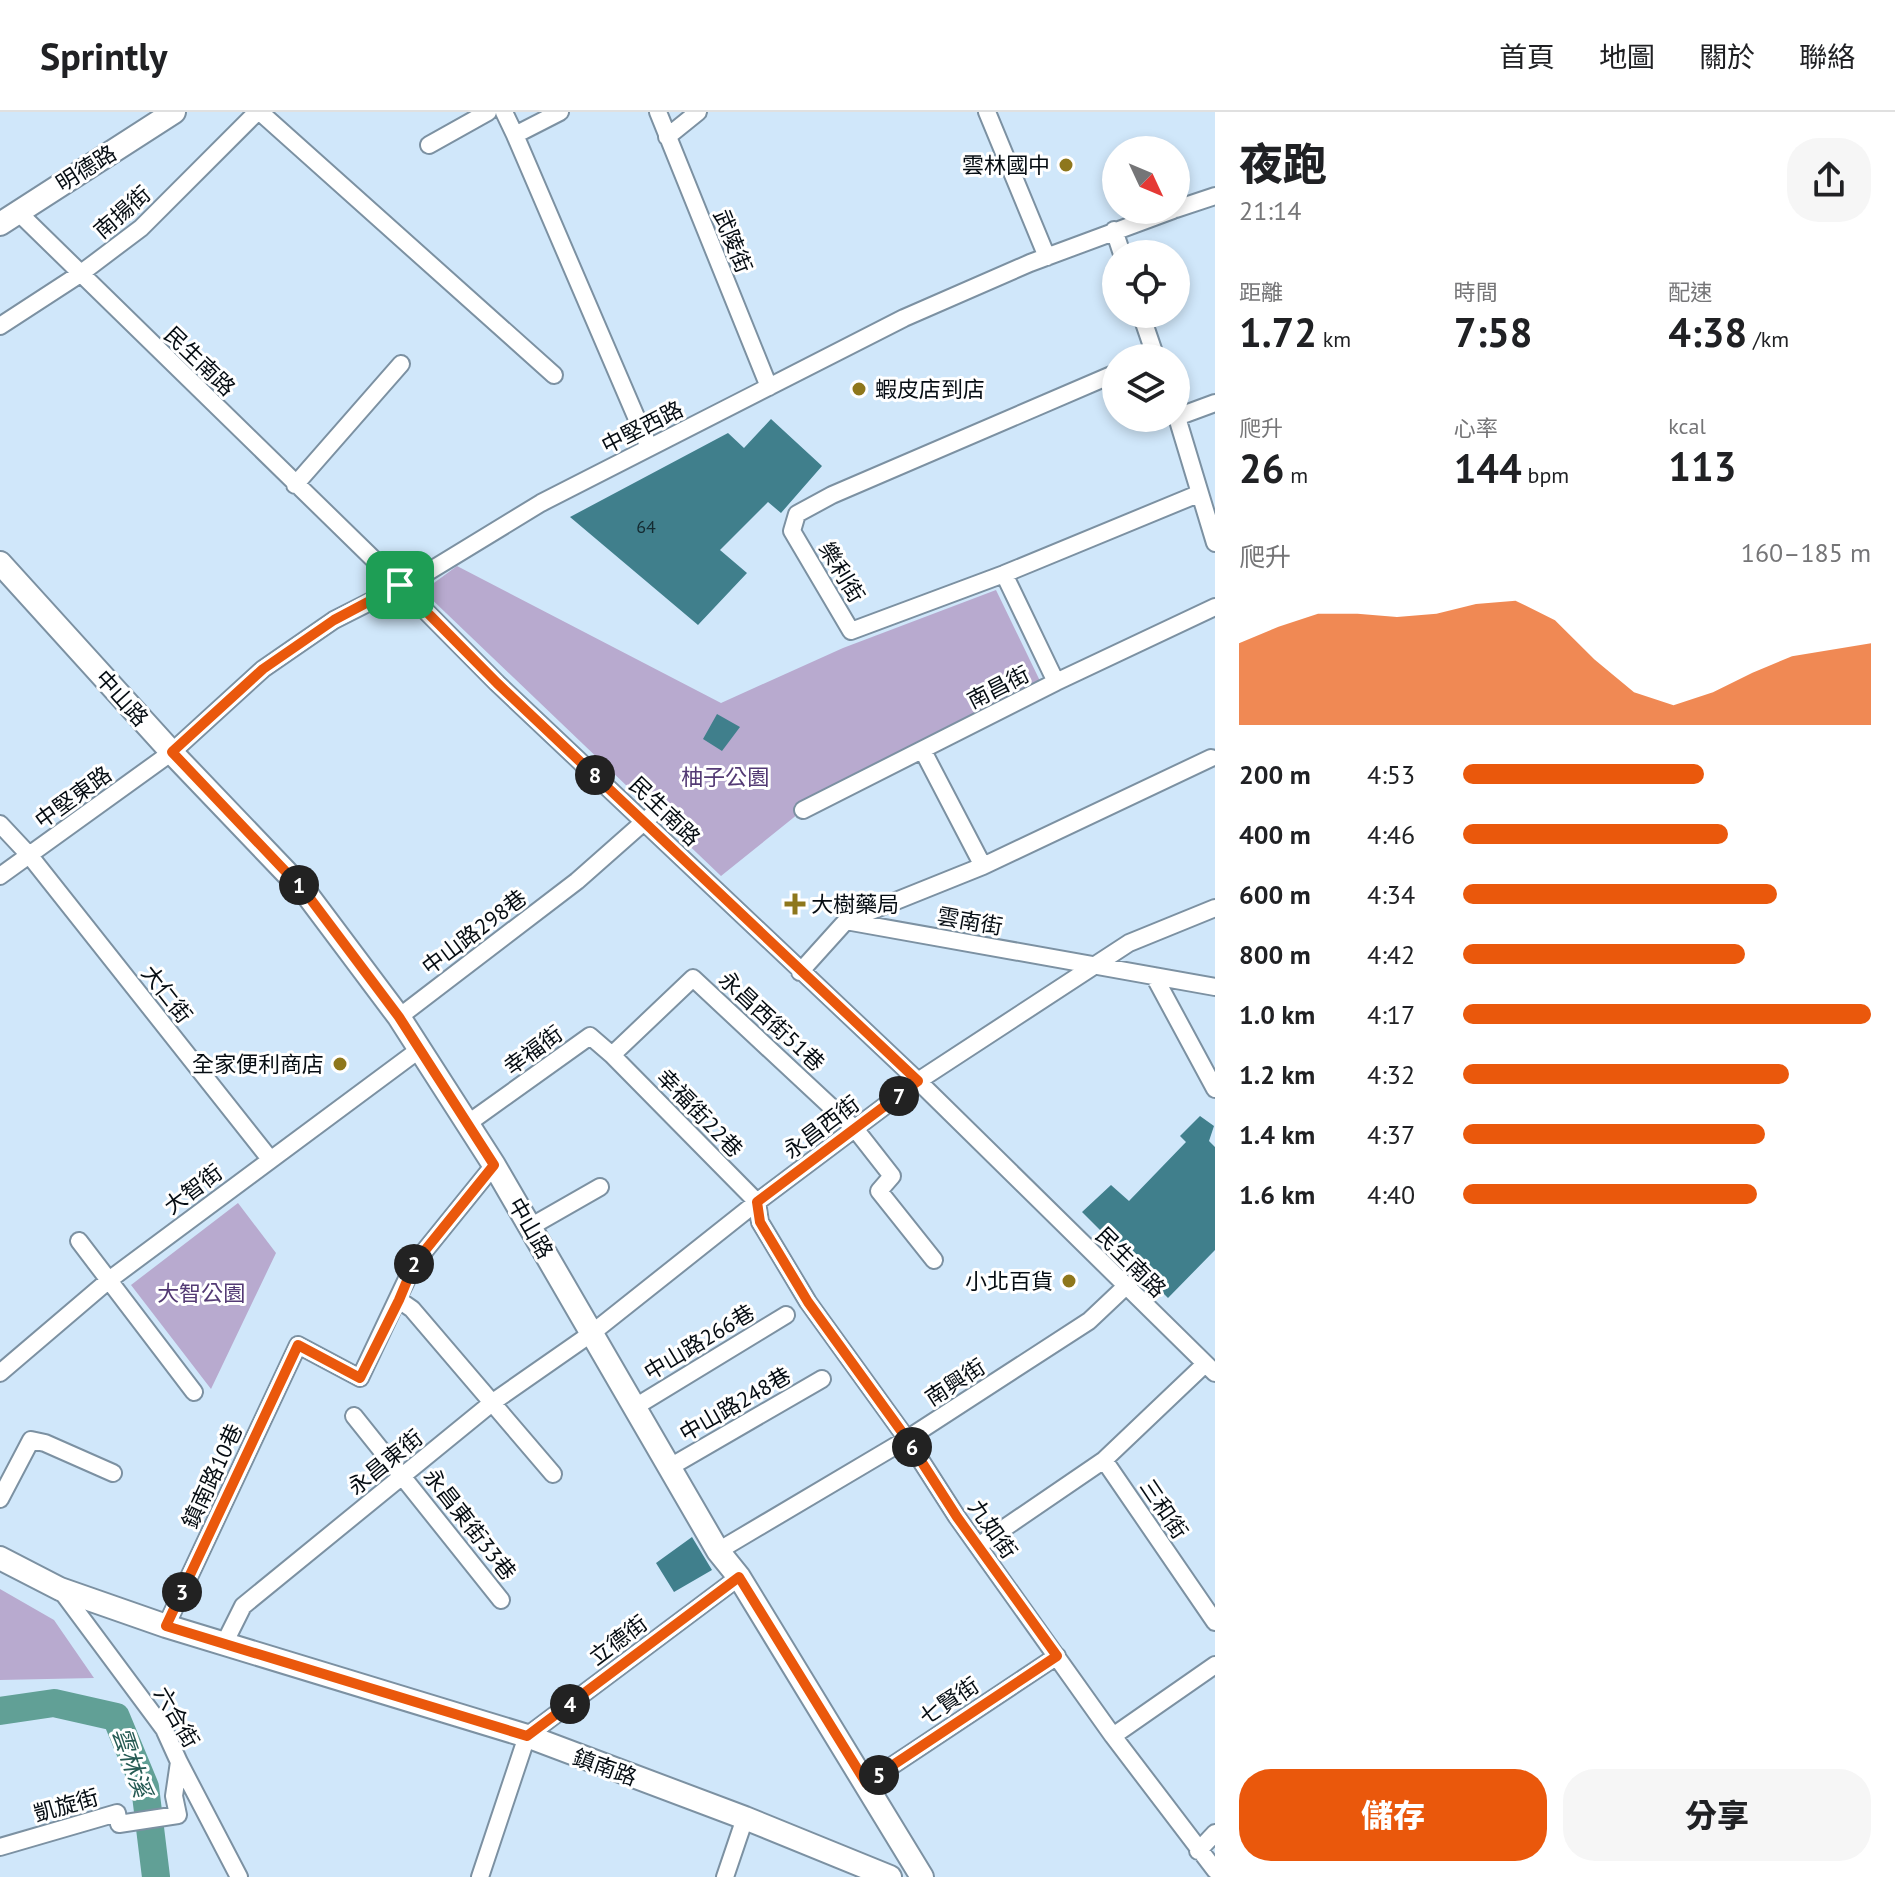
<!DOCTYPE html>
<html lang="zh-TW">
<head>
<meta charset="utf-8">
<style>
	:root { --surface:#fff; --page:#f6f6f6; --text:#202124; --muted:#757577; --line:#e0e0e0; --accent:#ea580c }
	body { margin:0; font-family:"PT Sans","Noto Sans TC",sans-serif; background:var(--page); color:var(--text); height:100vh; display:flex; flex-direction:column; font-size:30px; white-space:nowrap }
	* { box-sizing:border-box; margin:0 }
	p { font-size:26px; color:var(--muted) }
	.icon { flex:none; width:44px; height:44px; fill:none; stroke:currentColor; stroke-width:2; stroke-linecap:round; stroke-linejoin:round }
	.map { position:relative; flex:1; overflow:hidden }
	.sheet { display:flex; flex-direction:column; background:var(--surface); width:680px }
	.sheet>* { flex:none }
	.needle { width:52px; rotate:134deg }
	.fabs { position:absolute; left:1102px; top:24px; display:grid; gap:16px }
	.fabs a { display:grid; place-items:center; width:88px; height:88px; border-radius:50%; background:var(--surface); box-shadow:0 4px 12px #0003; font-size:40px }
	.pin { position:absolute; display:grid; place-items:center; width:68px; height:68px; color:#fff; margin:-34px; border-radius:16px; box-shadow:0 4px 12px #0006 }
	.km { position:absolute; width:40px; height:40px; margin:-20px; border-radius:50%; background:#222; color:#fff; font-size:22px; line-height:40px; text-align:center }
	.round { display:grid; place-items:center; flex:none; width:84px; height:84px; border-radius:32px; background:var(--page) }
	.head { display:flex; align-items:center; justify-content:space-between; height:136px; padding:0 24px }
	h1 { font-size:44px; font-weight:800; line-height:60px }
	.metrics { display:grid; grid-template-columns:repeat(3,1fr); gap:12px; height:136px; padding:8px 24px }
	.metrics div { display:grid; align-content:center }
	.metrics b { font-size:40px; font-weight:800 }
	.metrics small { font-size:22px; font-weight:400 }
	.metrics p { font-size:22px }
	.chart { height:224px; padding:16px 24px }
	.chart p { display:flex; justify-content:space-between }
	.chart svg { width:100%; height:144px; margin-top:8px; fill:var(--accent); opacity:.7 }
	.action { display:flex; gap:16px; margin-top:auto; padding:16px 24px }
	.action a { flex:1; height:92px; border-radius:32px; background:var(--accent); color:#fff; font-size:32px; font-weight:800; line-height:92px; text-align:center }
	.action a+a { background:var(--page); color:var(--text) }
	ul { padding:0 24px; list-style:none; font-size:26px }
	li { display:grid; grid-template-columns:128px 96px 1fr; align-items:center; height:60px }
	li i { height:20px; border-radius:10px; background:var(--accent) }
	header { display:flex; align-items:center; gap:48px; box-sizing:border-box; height:112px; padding:0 40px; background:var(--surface); border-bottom:2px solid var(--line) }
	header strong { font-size:38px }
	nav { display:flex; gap:44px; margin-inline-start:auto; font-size:28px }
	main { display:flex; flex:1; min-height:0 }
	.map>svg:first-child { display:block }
	.green { fill:#b8aacf }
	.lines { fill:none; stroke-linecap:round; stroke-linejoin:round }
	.river { stroke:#61a096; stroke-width:28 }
	.building { fill:#407f8c }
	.street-casing { stroke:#7c91a2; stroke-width:20 }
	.secondary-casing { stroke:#7c91a2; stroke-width:26 }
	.street { stroke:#fff; stroke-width:16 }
	.secondary { stroke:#fff; stroke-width:22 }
	.route-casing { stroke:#fff; stroke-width:16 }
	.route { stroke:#ea580c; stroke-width:10 }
	.poi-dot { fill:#8e771c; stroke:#fff; stroke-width:3 }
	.labels { text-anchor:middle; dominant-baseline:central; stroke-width:6; stroke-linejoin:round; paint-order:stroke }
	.number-label { font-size:18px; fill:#142a31 }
	.poi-label { font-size:22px; fill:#060d13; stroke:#fff; text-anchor:end }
	.street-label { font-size:22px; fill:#060d13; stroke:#fff }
	.park-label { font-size:22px; fill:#533a74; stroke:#fff }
	.water-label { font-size:24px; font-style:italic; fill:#255a53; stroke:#fff }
</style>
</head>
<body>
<header>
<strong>Sprintly</strong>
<nav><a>首頁</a><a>地圖</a><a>關於</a><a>聯絡</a></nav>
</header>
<main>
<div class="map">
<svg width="1215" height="1765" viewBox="0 0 1215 1765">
	<rect width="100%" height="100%" fill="#d0e7fa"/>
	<path class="green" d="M457,454l264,137 122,-55 153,-58 45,93 -238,127 -82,66 -298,-285z
		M238,1091l38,50 -65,136 -80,-104z
		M0,1477l54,31 40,58 -94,2z"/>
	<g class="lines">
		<path class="river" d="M0,1599l54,-8 62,14 29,70 11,90"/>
	</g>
	<path class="building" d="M771,307l51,47 -41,47 -13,-11 -48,48 27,23 -49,52 -128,-108 158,-84 16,15z
		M717,602l23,13 -18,24 -19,-12z
		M1200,1004l14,10 -5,15 6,6v103l-47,48 -86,-86 29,-27 18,16 57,-59 -6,-6z
		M692,1425l20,33 -38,22 -18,-29z"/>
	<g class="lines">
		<g class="street-casing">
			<path id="street" d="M260,0l294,263
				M504,0l11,23 45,-23
				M658,0l111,275
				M987,0l60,145
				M515,23l134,312
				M667,25l31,-25
				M429,33l59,-33
				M1176,97l39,-13
				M18,100l382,373 97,98 421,398 297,292
				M1114,118l8,24
				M1141,202l15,44
				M0,214l80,-52 61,-46 116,-116
				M1116,261l-284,122 -35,19 -5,17 59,100 153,-57 194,-80
				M1176,302l39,129
				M1177,305l38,-14
				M295,373l106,-121
				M1004,462l52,108
				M923,639l60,115
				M803,698l253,-128 159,-75
				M0,712l30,32 240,303
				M0,764l172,-124 91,-83 71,-49 89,-45 118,-72 363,-185 126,-55 143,-53
				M846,809l369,66
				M800,860l46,-51 137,-55 228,-108
				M1154,864l61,113
				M399,905l178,-136 77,-68
				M612,943l145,147 3,20 48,80 99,137 50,78 156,219 102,134
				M467,1012l123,-88 22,19 81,-77 163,152 36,46 -13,15 55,69
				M530,1115l70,-40
				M79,1129l115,151
				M399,1188l13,9 141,165
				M0,1261l109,-93 311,-231
				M635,1295l151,-92
				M354,1304l147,184
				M1104,1348l111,162
				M670,1355l152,-88
				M0,1387l31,-59 14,3 68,30
				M978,1434l126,-86 101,-96
				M718,1439l189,-112 182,-118 36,-34
				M60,1477l104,140 15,33 60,115
				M166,1514l132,-281 62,33 54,-114 80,-99
				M225,1530l18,-36 250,-204 99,-69 165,-131 161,-121 211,-138 86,-35
				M1113,1624l102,-71
				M866,1671l191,-127
				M0,1735l117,-34 2,11 59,-9 -4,-19 5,-34
				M1198,1739l17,-18
				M480,1765l47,-141 212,-159
				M725,1765l20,-59"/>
		</g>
		<g class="secondary-casing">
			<path id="secondary" d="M0,112l174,-112
				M0,451l176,194 130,136 93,124 95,148 224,386 21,26 183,300
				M0,1446l60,31 106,37 361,110 218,82 145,59"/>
		</g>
		<use href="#street" class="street"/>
		<use href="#secondary" class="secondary"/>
	</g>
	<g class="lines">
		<g class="route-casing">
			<path id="route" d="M400,473l97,98 421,398 -161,121 3,20 48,80 99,137 50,78 100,139 -191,127 -127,-206 -212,159 -361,-110 132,-281 62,33 39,-78 15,-36 80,-99 -95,-148 -93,-124 -134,-141 91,-83 71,-49z"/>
		</g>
		<use href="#route" class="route"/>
	</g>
	<g class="poi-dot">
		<circle cx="1066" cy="53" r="8"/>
		<circle cx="859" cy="277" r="8"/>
		<path d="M791 780h8v8h8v8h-8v8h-8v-8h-8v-8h8z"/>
		<circle cx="340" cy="952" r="8"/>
		<circle cx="1069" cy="1169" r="8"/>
	</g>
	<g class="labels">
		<g class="number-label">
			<text x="646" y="414">64</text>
		</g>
		<g class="poi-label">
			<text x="1050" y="53">雲林國中</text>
			<text x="875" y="277" text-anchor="start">蝦皮店到店</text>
			<text x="811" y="792" text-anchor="start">大樹藥局</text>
			<text x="324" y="952">全家便利商店</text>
			<text x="1053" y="1169">小北百貨</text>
		</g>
		<g class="street-label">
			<text transform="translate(86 56) rotate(-32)">明德路</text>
			<text transform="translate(122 100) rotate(-41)">南揚街</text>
			<text transform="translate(733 129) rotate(68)">武陵街</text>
			<text transform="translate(200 249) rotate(44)">民生南路</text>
			<text transform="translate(642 315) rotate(-27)">中堅西路</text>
			<text transform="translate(842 460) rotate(59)">樂利街</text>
			<text transform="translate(998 575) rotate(-27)">南昌街</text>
			<text transform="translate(122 586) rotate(48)">中山路</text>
			<text transform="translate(73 685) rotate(-36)">中堅東路</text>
			<text transform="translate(665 699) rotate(44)">民生南路</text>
			<text transform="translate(970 809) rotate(10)">雲南街</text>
			<text transform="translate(474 820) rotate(-37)">中山路298巷</text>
			<text transform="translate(167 882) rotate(52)">大仁街</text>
			<text transform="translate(772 909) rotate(43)">永昌西街51巷</text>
			<text transform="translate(533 938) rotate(-36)">幸福街</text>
			<text transform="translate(700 1001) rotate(46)">幸福街22巷</text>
			<text transform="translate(821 1015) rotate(-37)">永昌西街</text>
			<text transform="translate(193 1077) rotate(-37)">大智街</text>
			<text transform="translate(531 1116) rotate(60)">中山路</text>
			<text transform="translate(1131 1150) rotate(45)">民生南路</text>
			<text transform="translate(699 1230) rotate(-31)">中山路266巷</text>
			<text transform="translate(955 1270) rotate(-33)">南興街</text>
			<text transform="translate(735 1292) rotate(-30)">中山路248巷</text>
			<text transform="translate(385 1350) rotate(-39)">永昌東街</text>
			<text transform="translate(212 1364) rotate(-65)">鎮南路10巷</text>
			<text transform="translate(1164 1397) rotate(56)">三和街</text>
			<text transform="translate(470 1412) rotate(52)">永昌東街33巷</text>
			<text transform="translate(993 1417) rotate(55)">九如街</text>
			<text transform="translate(618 1528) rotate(-37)">立德街</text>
			<text transform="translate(949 1589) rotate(-34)">七賢街</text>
			<text transform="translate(177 1605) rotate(60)">六合街</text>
			<text transform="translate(605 1655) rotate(20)">鎮南路</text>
			<text transform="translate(66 1693) rotate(-16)">凱旋街</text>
		</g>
		<g class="park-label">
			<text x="725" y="665">柚子公園</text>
			<text x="201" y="1181">大智公園</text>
		</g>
		<g class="water-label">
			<text transform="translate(132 1650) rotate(71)">雲林溪</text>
		</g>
	</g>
</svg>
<div class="fabs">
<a><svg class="needle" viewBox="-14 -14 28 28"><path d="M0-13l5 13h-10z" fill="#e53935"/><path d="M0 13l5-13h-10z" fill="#757577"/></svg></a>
<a><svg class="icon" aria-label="locate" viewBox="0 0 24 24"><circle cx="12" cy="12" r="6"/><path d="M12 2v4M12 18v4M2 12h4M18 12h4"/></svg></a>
<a><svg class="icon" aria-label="layers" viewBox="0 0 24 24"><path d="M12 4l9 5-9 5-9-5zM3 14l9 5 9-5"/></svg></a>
</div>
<div class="pin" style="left:400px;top:473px;background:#1e9e55"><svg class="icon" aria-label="arrive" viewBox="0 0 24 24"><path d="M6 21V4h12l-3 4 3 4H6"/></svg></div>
<b class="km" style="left:299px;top:773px">1</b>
<b class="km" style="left:414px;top:1152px">2</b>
<b class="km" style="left:182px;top:1480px">3</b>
<b class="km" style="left:570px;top:1592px">4</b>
<b class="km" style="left:879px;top:1663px">5</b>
<b class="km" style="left:912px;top:1335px">6</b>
<b class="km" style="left:899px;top:984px">7</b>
<b class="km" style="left:595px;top:663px">8</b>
</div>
<section class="sheet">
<div class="head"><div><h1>夜跑</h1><p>21:14</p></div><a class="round"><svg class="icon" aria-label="share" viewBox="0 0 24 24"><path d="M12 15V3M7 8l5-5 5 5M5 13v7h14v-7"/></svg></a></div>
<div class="metrics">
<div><p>距離</p><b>1.72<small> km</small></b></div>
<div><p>時間</p><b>7:58</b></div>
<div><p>配速</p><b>4:38<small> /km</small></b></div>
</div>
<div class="metrics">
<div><p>爬升</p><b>26<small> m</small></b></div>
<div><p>心率</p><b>144<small> bpm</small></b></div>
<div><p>kcal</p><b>113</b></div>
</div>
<div class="chart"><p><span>爬升</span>160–185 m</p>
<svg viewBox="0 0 160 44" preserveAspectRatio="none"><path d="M0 44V19L10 14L20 10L30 10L40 11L50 10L60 7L70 6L80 12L90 24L100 34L110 38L120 34L130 28L140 23L150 21L160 19V44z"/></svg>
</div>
<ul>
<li><b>200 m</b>4:53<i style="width:59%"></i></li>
<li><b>400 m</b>4:46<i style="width:65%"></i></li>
<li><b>600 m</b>4:34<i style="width:77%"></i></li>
<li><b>800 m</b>4:42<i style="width:69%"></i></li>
<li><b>1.0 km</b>4:17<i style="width:100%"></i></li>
<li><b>1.2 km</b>4:32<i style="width:80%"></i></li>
<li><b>1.4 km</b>4:37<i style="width:74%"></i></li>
<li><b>1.6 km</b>4:40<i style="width:72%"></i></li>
</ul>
<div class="action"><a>儲存</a><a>分享</a></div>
</section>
</main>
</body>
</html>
